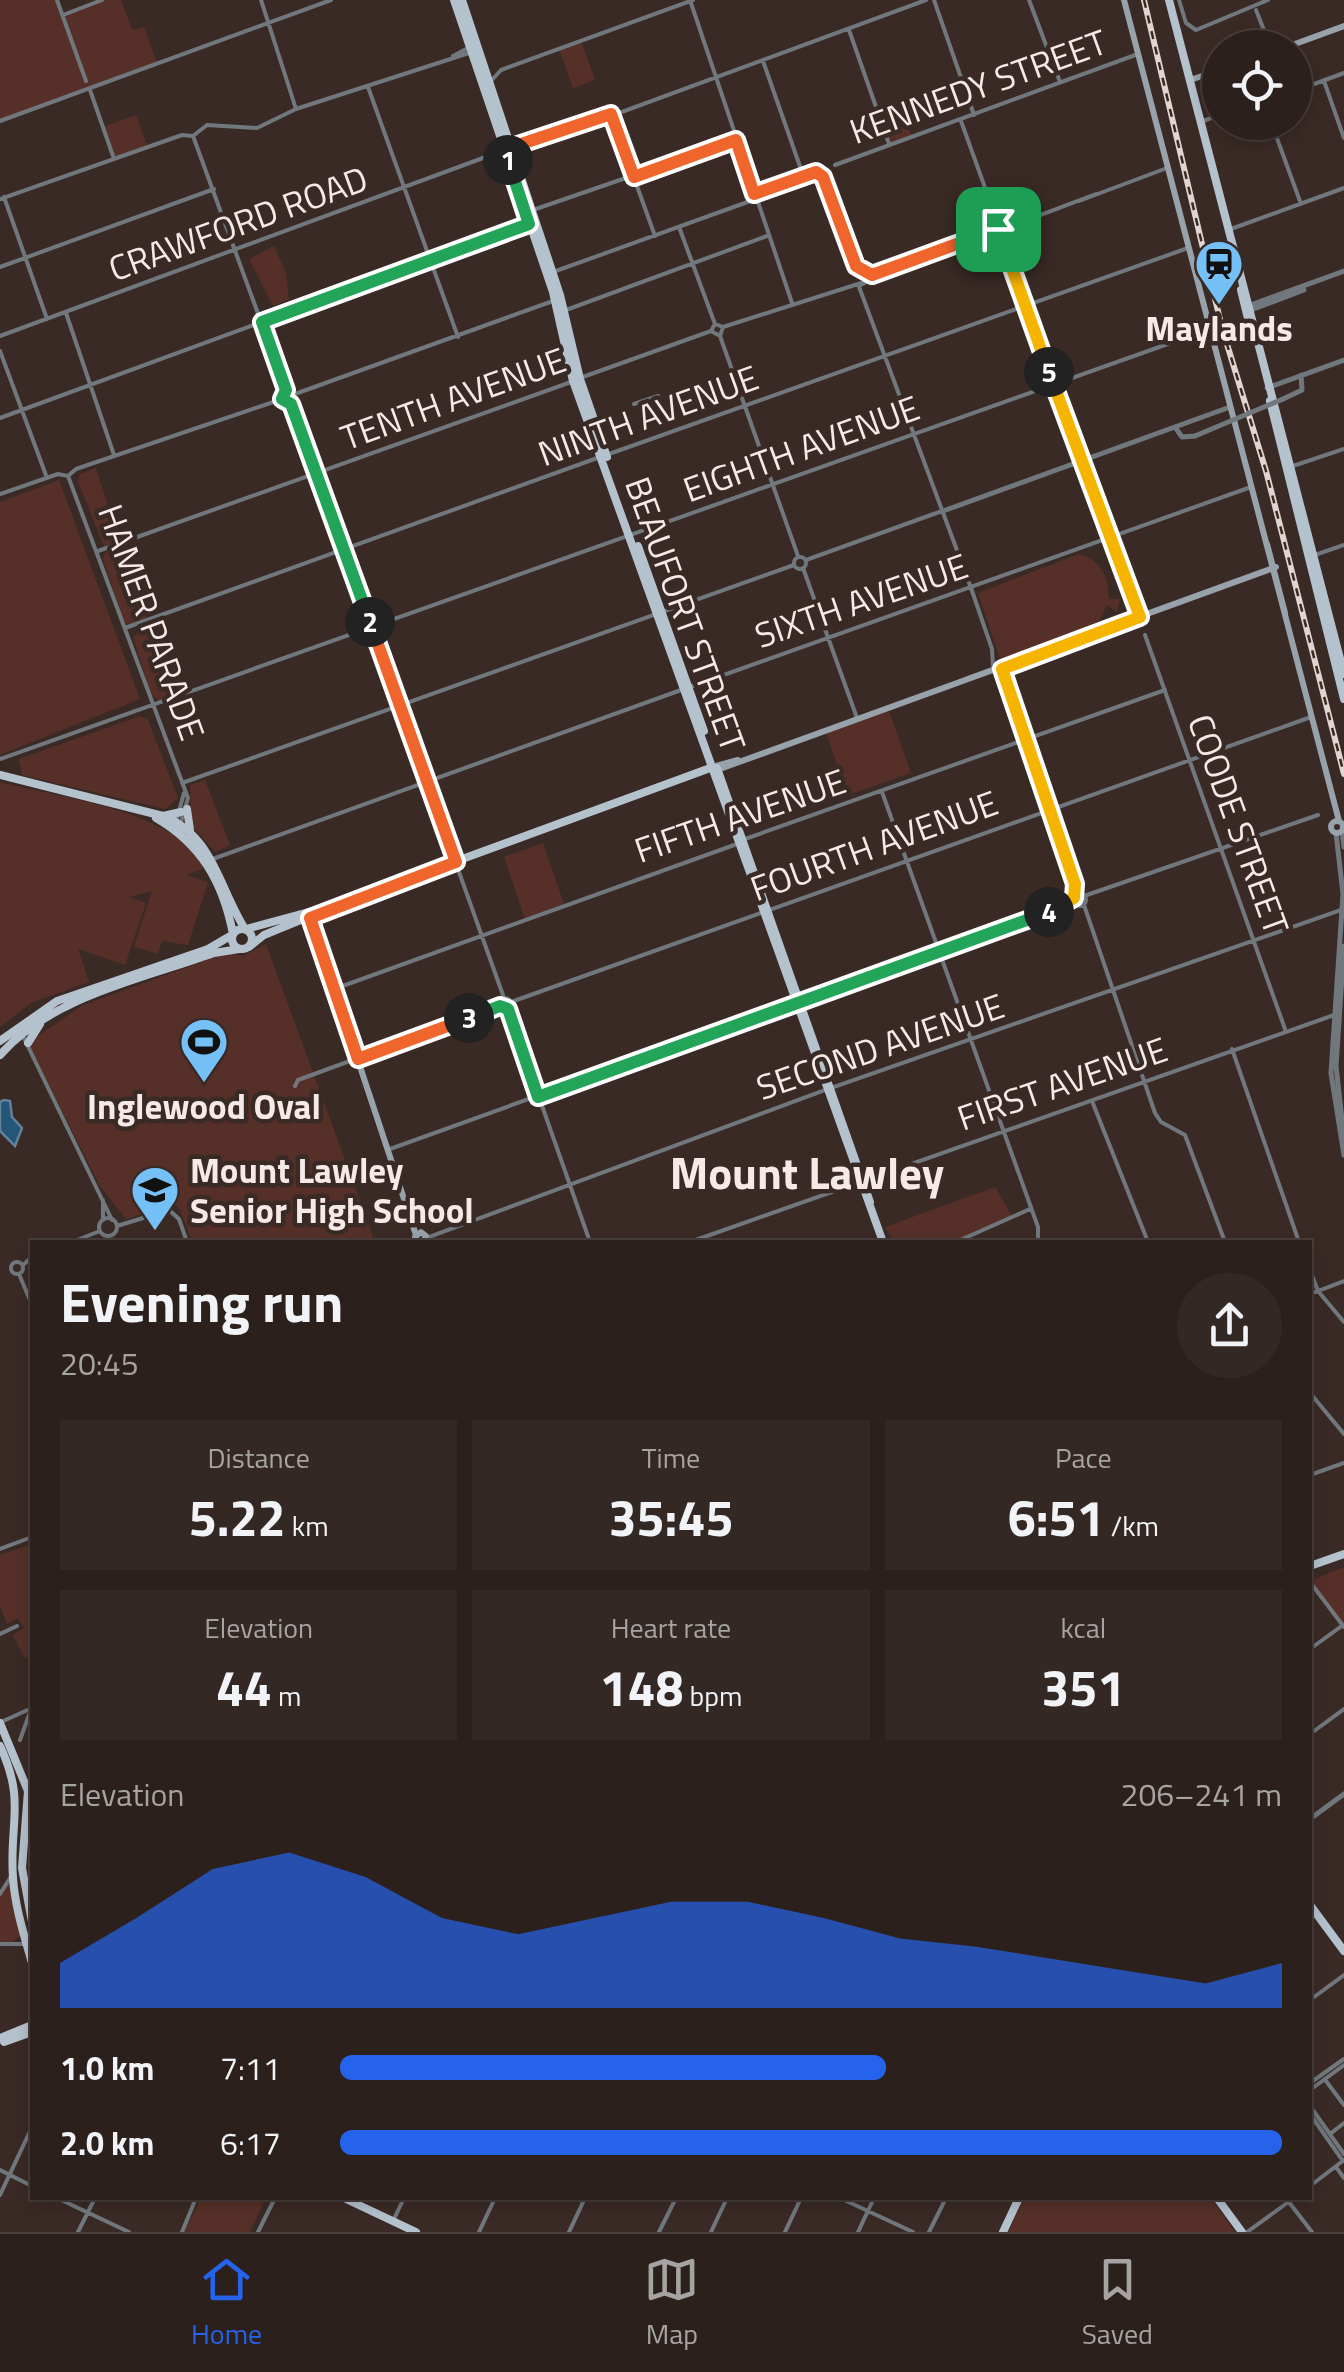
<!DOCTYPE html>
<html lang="en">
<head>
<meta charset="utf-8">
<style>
	:root { --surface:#2c201c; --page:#342825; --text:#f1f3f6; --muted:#a6a3a3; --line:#483e3b; --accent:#2563eb }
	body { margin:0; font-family:"Titillium Web",sans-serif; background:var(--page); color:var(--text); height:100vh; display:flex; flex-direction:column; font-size:38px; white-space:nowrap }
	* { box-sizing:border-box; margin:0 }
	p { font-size:32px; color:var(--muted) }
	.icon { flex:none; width:55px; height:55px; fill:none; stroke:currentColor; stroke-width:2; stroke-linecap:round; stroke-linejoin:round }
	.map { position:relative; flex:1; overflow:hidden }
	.sheet { position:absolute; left:30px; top:1240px; width:1282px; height:960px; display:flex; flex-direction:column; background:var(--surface); border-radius:0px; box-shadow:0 5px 15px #0003,0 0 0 2px var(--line) }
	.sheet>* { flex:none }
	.tools { position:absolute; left:1202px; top:30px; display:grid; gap:20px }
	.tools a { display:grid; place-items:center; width:110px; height:110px; border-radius:50%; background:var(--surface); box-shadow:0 5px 15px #0003,0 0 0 2px var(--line); font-size:50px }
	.pin { position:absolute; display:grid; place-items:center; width:85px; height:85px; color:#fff; margin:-42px; border-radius:20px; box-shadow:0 5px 15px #0006 }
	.km { position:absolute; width:50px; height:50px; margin:-25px; border-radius:50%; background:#222; color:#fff; font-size:28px; line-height:50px; text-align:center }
	.round { display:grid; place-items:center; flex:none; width:105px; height:105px; border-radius:52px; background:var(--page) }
	.overview { display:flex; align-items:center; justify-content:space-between; height:170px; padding:0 30px }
	h1 { font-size:55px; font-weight:700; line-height:75px }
	.metrics { display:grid; grid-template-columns:repeat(3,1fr); gap:15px; height:170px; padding:10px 30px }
	.metrics div { display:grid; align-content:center; border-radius:0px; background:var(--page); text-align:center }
	.metrics b { font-size:50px; font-weight:700 }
	.metrics small { font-size:28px; font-weight:400 }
	.metrics p { font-size:28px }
	.chart { height:280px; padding:20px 30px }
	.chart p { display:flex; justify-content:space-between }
	.chart svg { width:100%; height:180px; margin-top:10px; fill:var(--accent); opacity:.7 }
	ul { padding:0 30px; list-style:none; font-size:32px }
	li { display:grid; grid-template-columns:160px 120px 1fr; align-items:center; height:75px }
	li i { height:25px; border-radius:12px; background:var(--accent) }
	.menu { display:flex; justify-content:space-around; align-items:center; height:140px; border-top:2px solid var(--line); background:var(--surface); font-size:28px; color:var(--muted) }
	.menu a { display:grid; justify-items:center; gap:5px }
	.menu .current { color:var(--accent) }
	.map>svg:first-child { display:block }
	.green { fill:#563028 }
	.water { fill:#245678; stroke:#638299; stroke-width:2.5 }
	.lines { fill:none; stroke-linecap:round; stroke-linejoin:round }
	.minor { stroke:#71787d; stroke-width:4 }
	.tertiary { stroke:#71787d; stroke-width:5 }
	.secondary { stroke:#97a2aa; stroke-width:6 }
	.primary { stroke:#b4c2cd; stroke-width:8 }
	.rail-casing { stroke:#e1d5d2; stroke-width:6 }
	.rail { stroke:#3a2a26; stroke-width:2.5; stroke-dasharray:8; stroke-linecap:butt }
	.tertiary-bridge { stroke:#71787d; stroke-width:5 }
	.split-1-casing { stroke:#fff; stroke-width:20 }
	.split-2-casing { stroke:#fff; stroke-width:20 }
	.split-3-casing { stroke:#fff; stroke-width:20 }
	.split-4-casing { stroke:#fff; stroke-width:20 }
	.split-5-casing { stroke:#fff; stroke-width:20 }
	.split-6-casing { stroke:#fff; stroke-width:20 }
	.split-1 { stroke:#f0652b; stroke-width:12 }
	.split-2 { stroke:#22a559; stroke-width:12 }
	.split-3 { stroke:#f0652b; stroke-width:12 }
	.split-4 { stroke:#22a559; stroke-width:12 }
	.split-5 { stroke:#f5b400; stroke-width:12 }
	.split-6 { stroke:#f5b400; stroke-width:12 }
	.labels { text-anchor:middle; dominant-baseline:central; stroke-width:9; stroke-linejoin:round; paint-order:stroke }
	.street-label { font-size:35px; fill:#f5eae7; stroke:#3a2a26 }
	.poi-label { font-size:35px; font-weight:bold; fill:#f5eae7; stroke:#3a2a26 }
	.district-label { font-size:45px; font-weight:bold; fill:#f5eae7; stroke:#3a2a26 }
</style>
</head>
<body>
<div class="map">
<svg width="1344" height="2232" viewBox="0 0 1344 2232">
	<rect width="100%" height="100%" fill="#3a2a26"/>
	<path class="green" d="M0,0h57l6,15 39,-15h19l11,30 12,-3 14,38 -158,56z
		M581,41l14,39 -22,8 -14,-39z
		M900,102l12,35 -23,7 -13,-33z
		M136,115l11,30 -33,13 -11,-31z
		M274,246l12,27 3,26 -16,7 -24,-47z
		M96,468l23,73 -15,5 -26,-64 2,-8z
		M59,480l81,219 -140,56v-253z
		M120,547l27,72 -18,5 -5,-2 -21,-64 4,-7z
		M1079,554c21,5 30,23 30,45h11l-3,13 -10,-7 -8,16 -71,32 -28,6 -22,-66z
		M148,624l27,72 -16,5 -9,-8 -17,-56z
		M889,711l22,62 -63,22 -22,-62z
		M140,716l8,4 30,78 -13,11 -143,-34 -3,-16z
		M205,780l25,65 -15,7 -24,-27 -1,-40z
		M0,782c55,15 183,29 203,87l-17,6 22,7 -20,63 -26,-4 -4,13 -24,-7 18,-56 -23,6 17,6 -21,62 -47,-16 11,33 -58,21 -31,24z
		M543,843l21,61 -39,15 -21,-62z
		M266,944l109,298h-183l-12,-33 -6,-5 -48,15 -26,-33 -72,-143 55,-38 143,-52 17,3z
		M995,1187l18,31 -57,24h-62l-9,-15z
		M32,1544v112l-7,2 -12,-23 11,-7 -6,-10 -11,6 -7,-18v-51z
		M1344,1567v60l-34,-46z
		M12,1873l9,62 -11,9h-10v-50z
		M201,2198h65l-16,34h-66z
		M1024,2198h187l24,34h-227z"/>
	<path class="water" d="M4,1100l6,1 2,16 10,11 -7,18 -15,-15v-29z"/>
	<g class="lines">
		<path class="minor" d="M57,0l29,81
			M261,0l35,109
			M690,0l102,303
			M934,0l40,115
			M1029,0l31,82
			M1179,0l7,23 10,7 72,-30
			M1256,10l15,38
			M63,15l39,-15
			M849,30l40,114
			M453,56l17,-9
			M763,61l40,114
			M491,81l10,-11 192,-70
			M1324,81l20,57
			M368,87l90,250
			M90,90l23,66
			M1295,91l49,-18
			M611,114l44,122
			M0,121l331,-121
			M961,121l178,494
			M1200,122l20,-7
			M1271,122l30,82
			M193,136l93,254
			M510,148l17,-3
			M513,152l413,-152
			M835,165l303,-111
			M754,194l62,-22 7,5 33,89 13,8
			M4,197l43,122
			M0,199l182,-64 11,1 14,-11 50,3 39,-19 173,-56
			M1079,201l88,-33
			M533,210l203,-70
			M679,227l36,97
			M1228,230l116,-42
			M0,267l214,-78
			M553,272l203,-73
			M858,284l113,304 21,61 1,18
			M859,286l21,-12
			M566,310l201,-74
			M66,313l48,142
			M723,327l135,-43 238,-90
			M0,336l502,-185
			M720,336l-9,-5 4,-7 8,3 -3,9 78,220
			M0,351l47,127
			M580,378l131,-47
			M295,394l258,-93
			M291,404l4,-10 -8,-4 -5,9 9,5 12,31 201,563
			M634,404l24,-8
			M0,418l529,-194
			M609,454l579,-206
			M1290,467l54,-18
			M68,476l120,322 -7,24
			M0,494l58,-20 10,2 8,-7 206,-70
			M98,551l473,-169
			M1312,556l32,-11
			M794 563a6 6 0 1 1 12 0a6 6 0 1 1-12 0Z
			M806,560l136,-49
			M803,568l54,150
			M125,628l475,-171
			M1145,635l140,394
			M1002,669l53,161 27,65
			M998,671l57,159
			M690,687l561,-200
			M0,759l1210,-430
			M182,783l612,-218
			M882,792l156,435v15
			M176,822l8,-29
			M745,839l420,-149
			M210,860l471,-170
			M1074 900a6 6 0 1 1 12 0a6 6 0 1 1-12 0Z
			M1084,896l234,-81
			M1084,905l71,208 6,9 24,13 40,107
			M337,988l400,-144
			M499 1004a6 6 0 1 1 12 0a6 6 0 1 1-12 0Z
			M511,1002l800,-285
			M508,1009l82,233
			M22,1034l90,186
			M1232,1049l67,193
			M295,1086l3,-6 202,-74
			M1092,1101l56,141
			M390,1149l633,-228 51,-23
			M99 1227a9 9 0 1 1 18 0a9 9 0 1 1-18 0Z
			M103,1220v-20
			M117,1226l52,-16 10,9 8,23
			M426,1238l396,-147 522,-182
			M72,1242l28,-11
			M690,1242l644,-227
			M956,1242l74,-33
			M11 1268a6 6 0 1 1 12 0a6 6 0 1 1-12 0Z
			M23,1265l9,-8
			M1310,1270l8,21 26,31
			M19,1274l13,31
			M1310,1294l34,-13
			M1310,1393l34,41
			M1310,1475l34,-12
			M0,1549l32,-12
			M1310,1582l34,45
			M0,1634l17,-8
			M1310,1649l33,-24
			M1,1722l31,-14
			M1310,1734l34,-25
			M20,1740l10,-28
			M0,1894l10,-16
			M0,1944h32
			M1310,2000l34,-25
			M1326,2081l18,24
			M1310,2083l34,-24
			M1310,2090l34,-25
			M1310,2106l34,48
			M1310,2114l33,47
			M1330,2134l14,-11
			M1336,2167l8,11
			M0,2170l32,16
			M1310,2186l34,-26
			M0,2195l32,-68
			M57,2198l72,34
			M840,2198l73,34
			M1288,2201l24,31
			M393,2221l11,-23
			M78,2232l17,-34
			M182,2232l14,-34
			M258,2232l17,-34
			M479,2232l16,-34
			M569,2232l16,-34
			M659,2232l17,-34
			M711,2232l16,-34
			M785,2232l16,-34
			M858,2232l16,-34
			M929,2232l17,-34
			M1247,2232l47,-34"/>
		<path class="tertiary" d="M1248,306l96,-35
			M1248,311l56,-21
			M1267,388l77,-28
			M1283,399l19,-9 -1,-15
			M1175,427l7,10 13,-1
			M943,511l287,-104
			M1342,832l2,15
			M1336,833l7,61 -12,179 13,82
			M1344,946l-8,120 8,72
			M1310,1819l34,-25"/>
		<path class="secondary" d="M1124,0l215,821
			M1284,48l60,-22
			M1190,80l30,-10
			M1267,544l18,69
			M965,680l311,-113
			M716,766l22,-6
			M717,770l298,-108
			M1331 827a6 6 0 1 1 12 0a6 6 0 1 1-12 0Z
			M309,913l107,322
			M303,915l17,39
			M418,1242l-3,-5 6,-5 5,4 -3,6"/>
		<path class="primary" d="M454,0l99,292 20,89 310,861
			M462,0l98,295 20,84 27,78
			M1169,0l175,674
			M1241,290l12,49
			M1270,401l74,298
			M638,546l66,185
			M717,768l153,434
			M0,775l163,41c50,19 56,72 82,113
			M187,809l3,21
			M163,816l18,-4
			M156,818c45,26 67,64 77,116
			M232 939a10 10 0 1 1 20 0a10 10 0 1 1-20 0Z
			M246,929l96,-26 371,-136
			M249,947l15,-12 78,-32
			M0,1041l57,-40 151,-52 24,-14
			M28,1043l12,-19
			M0,1055c52,-59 142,-76 214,-102l25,-4
			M1310,1566l34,-12
			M0,1723l28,68 -6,77 10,54
			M0,1746c26,55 9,77 13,132 2,29 11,57 19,85
			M1310,1905l34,46
			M0,2038l32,-13
			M4,2042l28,-10
			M344,2198l72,34
			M1217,2198l25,34
			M1003,2232l16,-34"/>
		<g class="rail-casing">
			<path id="rail" d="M1144,0l78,328 44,143 78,303"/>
		</g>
		<use href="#rail" class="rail"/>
		<path class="tertiary-bridge" d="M1195,436l88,-37"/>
	</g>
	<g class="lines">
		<g class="split-1-casing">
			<path id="split-1" d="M508,160l-2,-11 105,-35 23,63 102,-37 18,54 62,-22 7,5 33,89 16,9 126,-46"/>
		</g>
		<g class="split-2-casing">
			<path id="split-2" d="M370,622l-79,-218 -9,-5 4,-9 -24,-68 267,-98 -21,-64"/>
		</g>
		<g class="split-3-casing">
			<path id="split-3" d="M370,622l86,240 -146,56 48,141 111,-41"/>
		</g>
		<g class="split-4-casing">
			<path id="split-4" d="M469,1018l31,-12 8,3 30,88 511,-185"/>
		</g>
		<g class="split-5-casing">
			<path id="split-5" d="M1049,912l25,-14 1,-14 -73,-215 138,-52 -91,-245"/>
		</g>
		<g class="split-6-casing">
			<path id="split-6" d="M998,229l51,143"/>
		</g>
		<use href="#split-1" class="split-1"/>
		<use href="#split-2" class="split-2"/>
		<use href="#split-3" class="split-3"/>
		<use href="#split-4" class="split-4"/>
		<use href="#split-5" class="split-5"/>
		<use href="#split-6" class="split-6"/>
	</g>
	<defs>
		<g id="station-pin" transform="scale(2.5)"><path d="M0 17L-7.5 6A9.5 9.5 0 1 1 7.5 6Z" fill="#75c0f6" stroke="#3a2a26"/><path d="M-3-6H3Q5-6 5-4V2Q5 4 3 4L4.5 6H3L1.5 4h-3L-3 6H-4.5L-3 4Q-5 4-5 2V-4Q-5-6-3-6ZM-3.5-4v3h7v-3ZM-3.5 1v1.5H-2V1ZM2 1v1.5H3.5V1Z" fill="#111"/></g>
		<g id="stadium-pin" transform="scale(2.5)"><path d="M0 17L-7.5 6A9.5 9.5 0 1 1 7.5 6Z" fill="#75c0f6" stroke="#3a2a26"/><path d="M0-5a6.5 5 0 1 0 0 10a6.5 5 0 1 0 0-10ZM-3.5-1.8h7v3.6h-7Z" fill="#111"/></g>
		<g id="school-pin" transform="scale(2.5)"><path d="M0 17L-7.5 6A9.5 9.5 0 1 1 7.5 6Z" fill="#75c0f6" stroke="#3a2a26"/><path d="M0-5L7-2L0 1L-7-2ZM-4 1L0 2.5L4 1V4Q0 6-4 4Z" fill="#111"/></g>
	</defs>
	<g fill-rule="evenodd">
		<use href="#station-pin" x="1219" y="264"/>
		<use href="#stadium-pin" x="204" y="1042"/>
		<use href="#school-pin" x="155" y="1190"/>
	</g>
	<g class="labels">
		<g class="street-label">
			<text transform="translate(978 86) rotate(-20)">KENNEDY STREET</text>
			<text transform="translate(238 223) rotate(-20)">CRAWFORD ROAD</text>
			<text transform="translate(453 398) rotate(-20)">TENTH AVENUE</text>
			<text transform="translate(648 415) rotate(-20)">NINTH AVENUE</text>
			<text transform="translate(801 448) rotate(-20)">EIGHTH AVENUE</text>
			<text transform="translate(861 600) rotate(-19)">SIXTH AVENUE</text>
			<text transform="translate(686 614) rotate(70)">BEAUFORT STREET</text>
			<text transform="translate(152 622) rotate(70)">HAMER PARADE</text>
			<text transform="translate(740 815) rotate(-19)">FIFTH AVENUE</text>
			<text transform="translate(1239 824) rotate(70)">COODE STREET</text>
			<text transform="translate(874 845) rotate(-20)">FOURTH AVENUE</text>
			<text transform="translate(880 1046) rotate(-19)">SECOND AVENUE</text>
			<text transform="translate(1062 1083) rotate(-19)">FIRST AVENUE</text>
		</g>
		<g class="poi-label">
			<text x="1219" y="328">Maylands</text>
			<text x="204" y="1106">Inglewood Oval</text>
			<text x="190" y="1170" text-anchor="start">Mount Lawley<tspan x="190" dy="40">Senior High School</tspan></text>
		</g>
		<g class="district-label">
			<text x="807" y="1172">Mount Lawley</text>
		</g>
	</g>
</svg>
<div class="tools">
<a><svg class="icon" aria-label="locate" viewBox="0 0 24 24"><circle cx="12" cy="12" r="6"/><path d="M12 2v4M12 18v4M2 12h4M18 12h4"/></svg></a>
</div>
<div class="pin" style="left:998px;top:229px;background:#1e9e55"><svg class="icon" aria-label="arrive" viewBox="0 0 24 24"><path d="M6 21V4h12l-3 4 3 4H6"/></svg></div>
<b class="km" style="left:508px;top:160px">1</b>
<b class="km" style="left:370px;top:622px">2</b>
<b class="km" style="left:469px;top:1018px">3</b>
<b class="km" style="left:1049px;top:912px">4</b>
<b class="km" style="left:1049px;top:372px">5</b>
<section class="sheet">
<div class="overview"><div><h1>Evening run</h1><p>20:45</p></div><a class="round"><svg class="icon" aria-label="share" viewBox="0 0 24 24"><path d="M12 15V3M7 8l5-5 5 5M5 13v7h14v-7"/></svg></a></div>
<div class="metrics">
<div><p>Distance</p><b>5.22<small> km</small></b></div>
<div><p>Time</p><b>35:45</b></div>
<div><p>Pace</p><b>6:51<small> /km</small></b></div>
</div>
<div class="metrics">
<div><p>Elevation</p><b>44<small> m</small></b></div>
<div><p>Heart rate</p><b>148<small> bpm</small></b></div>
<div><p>kcal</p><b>351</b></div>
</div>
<div class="chart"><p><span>Elevation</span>206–241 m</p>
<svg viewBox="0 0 160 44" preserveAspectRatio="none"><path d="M0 44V33L10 22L20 10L30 6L40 12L50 22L60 26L70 22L80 18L90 18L100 22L110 27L120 29L130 32L140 35L150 38L160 33V44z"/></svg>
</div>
<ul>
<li><b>1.0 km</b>7:11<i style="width:58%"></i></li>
<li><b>2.0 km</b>6:17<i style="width:100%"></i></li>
</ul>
</section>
</div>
<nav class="menu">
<a class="current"><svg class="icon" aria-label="home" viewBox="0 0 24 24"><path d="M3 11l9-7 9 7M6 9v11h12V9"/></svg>Home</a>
<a><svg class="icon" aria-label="map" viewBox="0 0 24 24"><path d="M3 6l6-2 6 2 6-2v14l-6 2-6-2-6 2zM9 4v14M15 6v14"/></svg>Map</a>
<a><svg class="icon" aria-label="saved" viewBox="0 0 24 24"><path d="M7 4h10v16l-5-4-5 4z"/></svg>Saved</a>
</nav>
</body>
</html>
